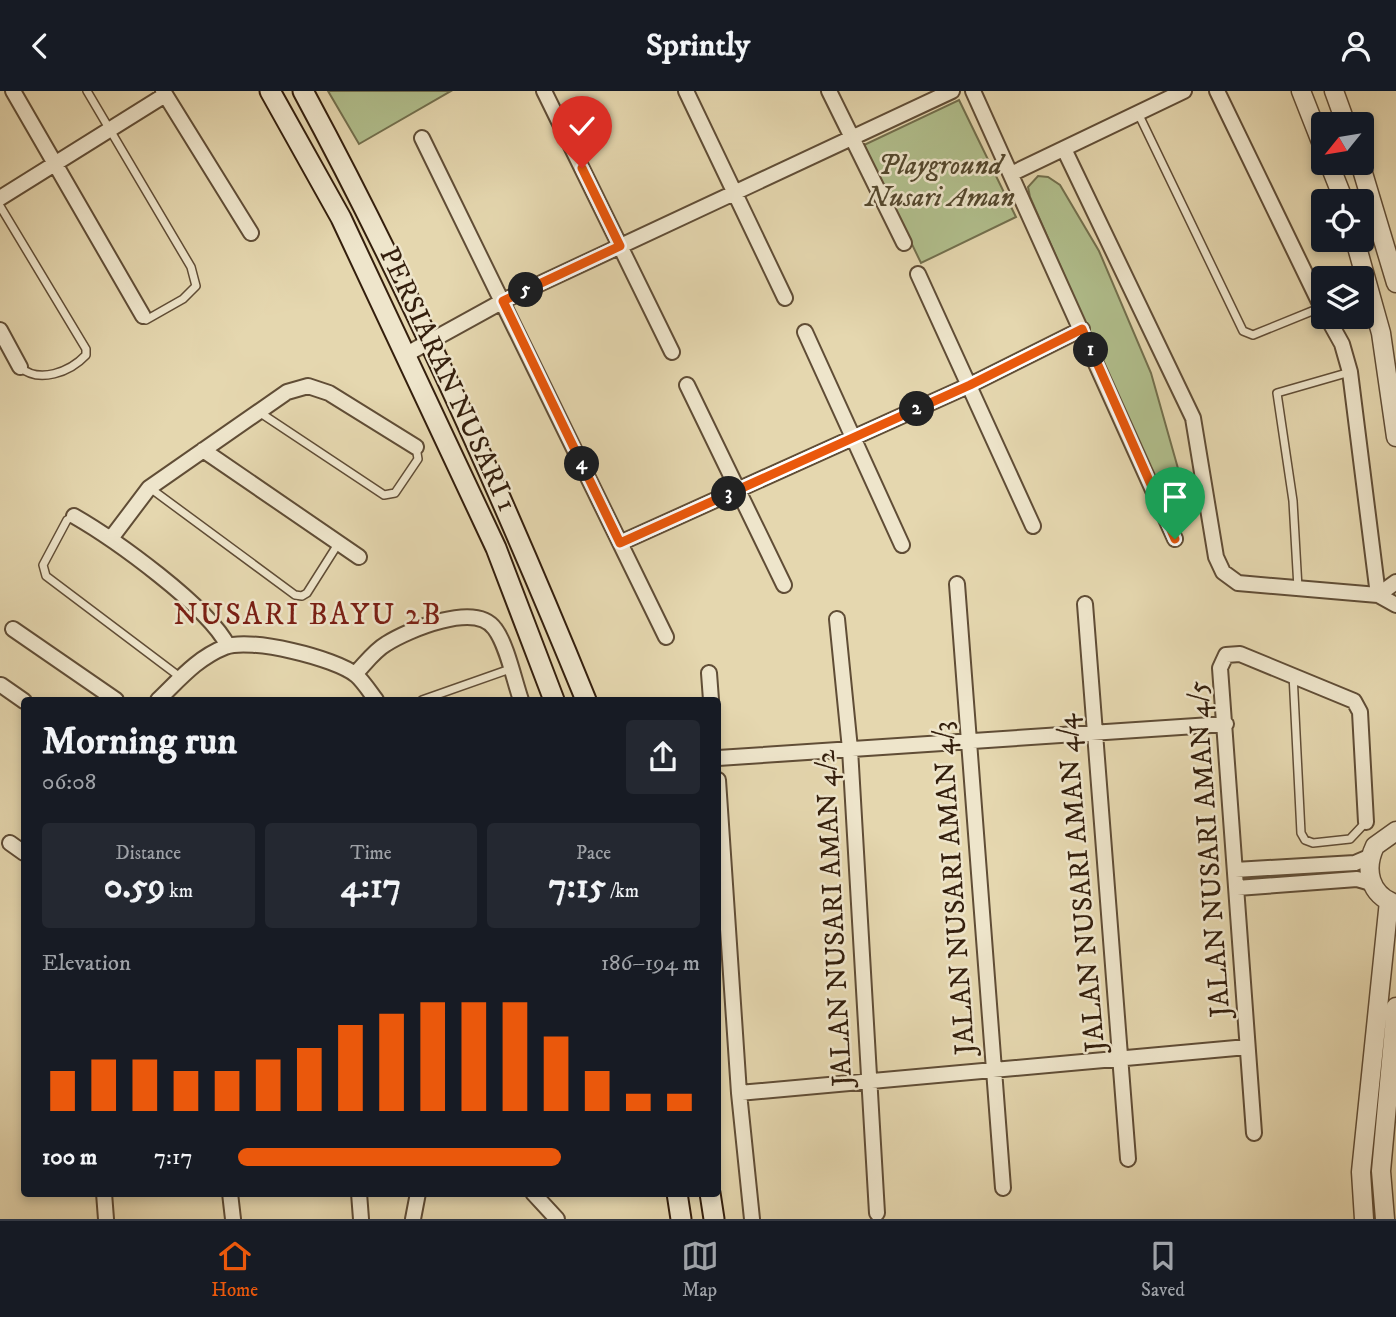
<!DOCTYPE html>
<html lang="en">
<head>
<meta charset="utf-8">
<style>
	:root { --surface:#171b24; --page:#242831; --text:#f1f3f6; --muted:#9ea1a6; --line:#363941; --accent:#ea580c }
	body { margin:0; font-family:"IM FELL DW Pica",serif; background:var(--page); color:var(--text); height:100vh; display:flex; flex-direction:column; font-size:26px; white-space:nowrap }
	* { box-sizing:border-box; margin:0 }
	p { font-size:23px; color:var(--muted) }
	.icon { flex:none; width:38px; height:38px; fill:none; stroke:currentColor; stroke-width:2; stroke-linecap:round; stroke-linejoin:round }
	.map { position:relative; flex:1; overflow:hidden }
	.panel { position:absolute; left:21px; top:606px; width:700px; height:500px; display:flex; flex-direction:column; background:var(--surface); border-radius:7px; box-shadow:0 4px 10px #0003 }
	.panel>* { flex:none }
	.needle { width:46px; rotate:240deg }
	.tools { position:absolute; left:1311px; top:21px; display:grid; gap:14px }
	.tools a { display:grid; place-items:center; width:63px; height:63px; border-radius:7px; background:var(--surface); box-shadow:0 4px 10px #0003; font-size:35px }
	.pin { position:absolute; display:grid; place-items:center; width:60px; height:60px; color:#fff; margin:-72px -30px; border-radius:50% 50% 50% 0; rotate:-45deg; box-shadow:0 0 7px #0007 }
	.pin .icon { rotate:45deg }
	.km { position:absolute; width:35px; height:35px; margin:-18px; border-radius:50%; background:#222; color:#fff; font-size:19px; line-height:35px; text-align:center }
	.round { display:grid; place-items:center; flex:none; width:74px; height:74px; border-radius:7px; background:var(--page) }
	.head { display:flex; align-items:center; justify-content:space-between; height:119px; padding:0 21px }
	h1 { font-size:38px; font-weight:700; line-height:52px }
	.metrics { display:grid; grid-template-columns:repeat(3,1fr); gap:10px; height:119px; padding:7px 21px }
	.metrics div { display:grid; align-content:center; border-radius:7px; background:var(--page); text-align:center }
	.metrics b { font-size:35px; font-weight:700 }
	.metrics small { font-size:19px; font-weight:400 }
	.metrics p { font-size:19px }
	.chart { height:196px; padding:14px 21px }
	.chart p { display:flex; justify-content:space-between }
	.chart svg { width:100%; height:126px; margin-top:7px; stroke:var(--accent); stroke-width:6 }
	ul { padding:0 21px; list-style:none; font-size:23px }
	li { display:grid; grid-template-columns:112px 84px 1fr; align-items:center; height:52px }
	li i { height:18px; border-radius:9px; background:var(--accent) }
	header { display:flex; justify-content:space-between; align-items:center; height:91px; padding:0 21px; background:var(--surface); font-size:32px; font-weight:700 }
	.menu { display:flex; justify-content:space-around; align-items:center; height:98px; border-top:2px solid var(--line); background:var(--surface); font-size:19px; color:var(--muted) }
	.menu a { display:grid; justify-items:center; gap:4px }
	.menu .current { color:var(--accent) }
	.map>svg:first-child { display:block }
	.green { fill:#b1bf8d; stroke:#726f4d; stroke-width:2 }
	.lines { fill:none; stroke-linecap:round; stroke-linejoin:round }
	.service-casing { stroke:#604d36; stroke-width:10 }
	.minor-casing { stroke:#604d36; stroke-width:18 }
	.tertiary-casing { stroke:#604d36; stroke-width:21 }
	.secondary-casing { stroke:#341f0d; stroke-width:23 }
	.service { stroke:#eee5cb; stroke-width:7 }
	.minor { stroke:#eee5cb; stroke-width:14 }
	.tertiary { stroke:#eee5cb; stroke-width:18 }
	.secondary { stroke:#eee5cb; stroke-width:19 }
	.route-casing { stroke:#fff; stroke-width:14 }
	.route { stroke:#ea580c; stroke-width:9 }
	.labels { text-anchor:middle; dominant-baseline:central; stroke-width:5; stroke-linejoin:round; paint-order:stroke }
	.park-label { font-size:28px; font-style:italic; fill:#53472d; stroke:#eee5cb }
	.street-label { font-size:28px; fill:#341f0d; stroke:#eee5cb }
	.neighbourhood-label { font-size:30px; letter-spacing:2px; fill:#7a1f14; stroke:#eee5cb }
</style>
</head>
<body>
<header><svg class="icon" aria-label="back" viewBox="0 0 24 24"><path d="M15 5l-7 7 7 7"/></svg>Sprintly<svg class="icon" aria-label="person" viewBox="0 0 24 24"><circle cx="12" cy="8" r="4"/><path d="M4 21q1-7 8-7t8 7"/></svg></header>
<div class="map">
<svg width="1396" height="1128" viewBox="0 0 1396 1128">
	<rect width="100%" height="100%" fill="#e5d7af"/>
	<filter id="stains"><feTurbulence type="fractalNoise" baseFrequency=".00286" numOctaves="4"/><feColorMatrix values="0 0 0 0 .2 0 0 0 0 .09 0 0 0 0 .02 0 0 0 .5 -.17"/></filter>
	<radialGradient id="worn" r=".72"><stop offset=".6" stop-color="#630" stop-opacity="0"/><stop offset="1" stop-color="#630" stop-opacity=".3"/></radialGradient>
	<path class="green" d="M328,0h123l-92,53z
		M959,9l57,117 -95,46 -57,-118z
		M1038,85l10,1 12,8 39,66 52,122 30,106 -15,18 -11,-15 -125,-285 -2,-10z"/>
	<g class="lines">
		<g class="service-casing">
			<path id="service" d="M87,0l104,176 5,19 -13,13 -37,21 -3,-3
				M1138,22l105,218 10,4 69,-28
				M0,115l86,143v6c-16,17 -47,29 -66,12
				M259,321l125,83 11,-2 23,-34 -2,-12
				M150,397l145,107 7,1 5,-3 31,-49
				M74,425l-7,4 -24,45 3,11 134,101
				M1298,497l-5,-87 -16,-108 73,-21
				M1293,583l8,159 4,7 8,3 37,-4 16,-17
				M422,609l88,-31"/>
		</g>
		<g class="minor-casing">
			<path id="minor" d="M13,0l130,225
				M163,0l88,142
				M544,0l128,261
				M686,0l99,207
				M829,0l75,152
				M973,0l202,448
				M1217,0l106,219
				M422,47l244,499
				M1064,58l129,269 23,139 7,15 15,11 140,12 18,10
				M1011,83l173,-83
				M0,107l165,-103
				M918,183l115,252
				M1327,226l15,27 8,28 28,223
				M0,239l20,37
				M805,241l97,213
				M405,264l98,-54 449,-210
				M687,294l97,200
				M203,359l156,107
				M74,425c40,23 134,90 154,130
				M112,446l37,-49 138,-96 21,-6 21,7 87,54
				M620,452l350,-158 112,-56
				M957,493l46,604
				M1378,504l18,-13
				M1085,513l43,555
				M837,528l13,130 27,464
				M13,538l103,71
				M709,582l2,27
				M355,583c10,-10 19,-23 31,-30 22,-14 90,-43 109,-15 12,16 19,51 26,71
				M1,594l23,16
				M158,609c21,-20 39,-42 67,-53 25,-10 110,11 131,28 7,6 14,17 20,25
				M718,667l508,-34
				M718,689l21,313 13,126
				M10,752l14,10
				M1235,779l120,-7 14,-6
				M1237,797l120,-9 14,4
				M739,1002l508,-46
				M1254,1042l-34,-465 6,-13 14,-1 114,47 6,11 6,110
				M104,1102l2,26
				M230,1102l3,26
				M359,1102l2,26
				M533,1102l24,26
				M413,1128l5,-26"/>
		</g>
		<g class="tertiary-casing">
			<path id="tertiary" d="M1301,0l22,56
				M1334,0l12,33
				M1329,72l15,38
				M1360,72l36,120
				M1355,149l26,93 15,104
				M1396,740l-21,15c-11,23 -6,49 21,58
				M1364,1128l-3,-47 28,-271
				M1385,1128l-4,-48 15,-164"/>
		</g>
		<g class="secondary-casing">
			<path id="secondary" d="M270,0l71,127 155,330 58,152
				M303,0c107,198 198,401 283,609
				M677,1102l4,26
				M710,1102l4,26"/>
		</g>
		<use href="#service" class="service"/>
		<use href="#minor" class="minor"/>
		<use href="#tertiary" class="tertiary"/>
		<use href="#secondary" class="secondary"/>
	</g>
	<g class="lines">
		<g class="route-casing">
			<path id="route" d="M582,77l38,78 -117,55 117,242 350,-158 112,-56 93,210"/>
		</g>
		<use href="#route" class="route"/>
	</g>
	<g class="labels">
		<g class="park-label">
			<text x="940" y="74">Playground<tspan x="940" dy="32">Nusari Aman</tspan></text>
		</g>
		<g class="street-label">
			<text transform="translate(448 288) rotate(65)">PERSIARAN NUSARI 1</text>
			<text transform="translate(1209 758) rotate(-94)">JALAN NUSARI AMAN 4/5</text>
			<text transform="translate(1081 792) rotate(-95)">JALAN NUSARI AMAN 4/4</text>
			<text transform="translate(954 797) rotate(-94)">JALAN NUSARI AMAN 4/3</text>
			<text transform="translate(834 827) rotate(-93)">JALAN NUSARI AMAN 4/2</text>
		</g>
		<g class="neighbourhood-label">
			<text x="308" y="524">NUSARI BAYU 2B</text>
		</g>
	</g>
	<rect width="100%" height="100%" filter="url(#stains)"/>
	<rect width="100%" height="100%" fill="url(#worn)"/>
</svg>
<div class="tools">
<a><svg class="needle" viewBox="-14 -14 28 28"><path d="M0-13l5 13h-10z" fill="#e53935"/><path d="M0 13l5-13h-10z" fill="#9ea1a6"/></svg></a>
<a><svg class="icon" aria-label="locate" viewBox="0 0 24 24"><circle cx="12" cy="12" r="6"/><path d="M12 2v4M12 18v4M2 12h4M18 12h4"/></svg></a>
<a><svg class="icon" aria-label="layers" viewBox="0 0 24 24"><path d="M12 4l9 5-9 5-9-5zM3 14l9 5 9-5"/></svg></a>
</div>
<div class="pin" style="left:1175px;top:448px;background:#1e9e55"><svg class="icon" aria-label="arrive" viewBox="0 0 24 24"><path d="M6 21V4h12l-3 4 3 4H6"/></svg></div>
<div class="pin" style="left:582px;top:77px;background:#d93025"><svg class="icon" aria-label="check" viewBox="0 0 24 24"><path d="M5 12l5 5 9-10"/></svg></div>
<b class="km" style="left:1091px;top:259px">1</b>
<b class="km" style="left:917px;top:318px">2</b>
<b class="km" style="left:729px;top:403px">3</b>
<b class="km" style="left:582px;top:373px">4</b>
<b class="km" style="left:526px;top:199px">5</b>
<section class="panel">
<div class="head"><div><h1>Morning run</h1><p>06:08</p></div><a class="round"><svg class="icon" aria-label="share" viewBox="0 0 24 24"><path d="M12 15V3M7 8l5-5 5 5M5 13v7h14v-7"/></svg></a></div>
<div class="metrics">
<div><p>Distance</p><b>0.59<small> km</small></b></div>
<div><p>Time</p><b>4:17</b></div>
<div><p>Pace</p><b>7:15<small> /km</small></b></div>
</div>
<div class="chart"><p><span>Elevation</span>186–194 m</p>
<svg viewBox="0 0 160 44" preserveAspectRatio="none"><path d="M5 44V30M15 44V26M25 44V26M35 44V30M45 44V30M55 44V26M65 44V22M75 44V14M85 44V10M95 44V6M105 44V6M115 44V6M125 44V18M135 44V30M145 44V38M155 44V38"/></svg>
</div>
<ul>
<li><b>100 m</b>7:17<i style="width:70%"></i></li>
</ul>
</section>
</div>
<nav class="menu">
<a class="current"><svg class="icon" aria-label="home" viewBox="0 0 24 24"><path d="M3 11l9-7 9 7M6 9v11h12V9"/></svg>Home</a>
<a><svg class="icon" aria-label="map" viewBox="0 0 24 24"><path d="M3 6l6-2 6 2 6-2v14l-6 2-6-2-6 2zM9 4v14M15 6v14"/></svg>Map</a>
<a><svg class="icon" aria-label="saved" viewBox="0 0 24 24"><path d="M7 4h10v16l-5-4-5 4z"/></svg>Saved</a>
</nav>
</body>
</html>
